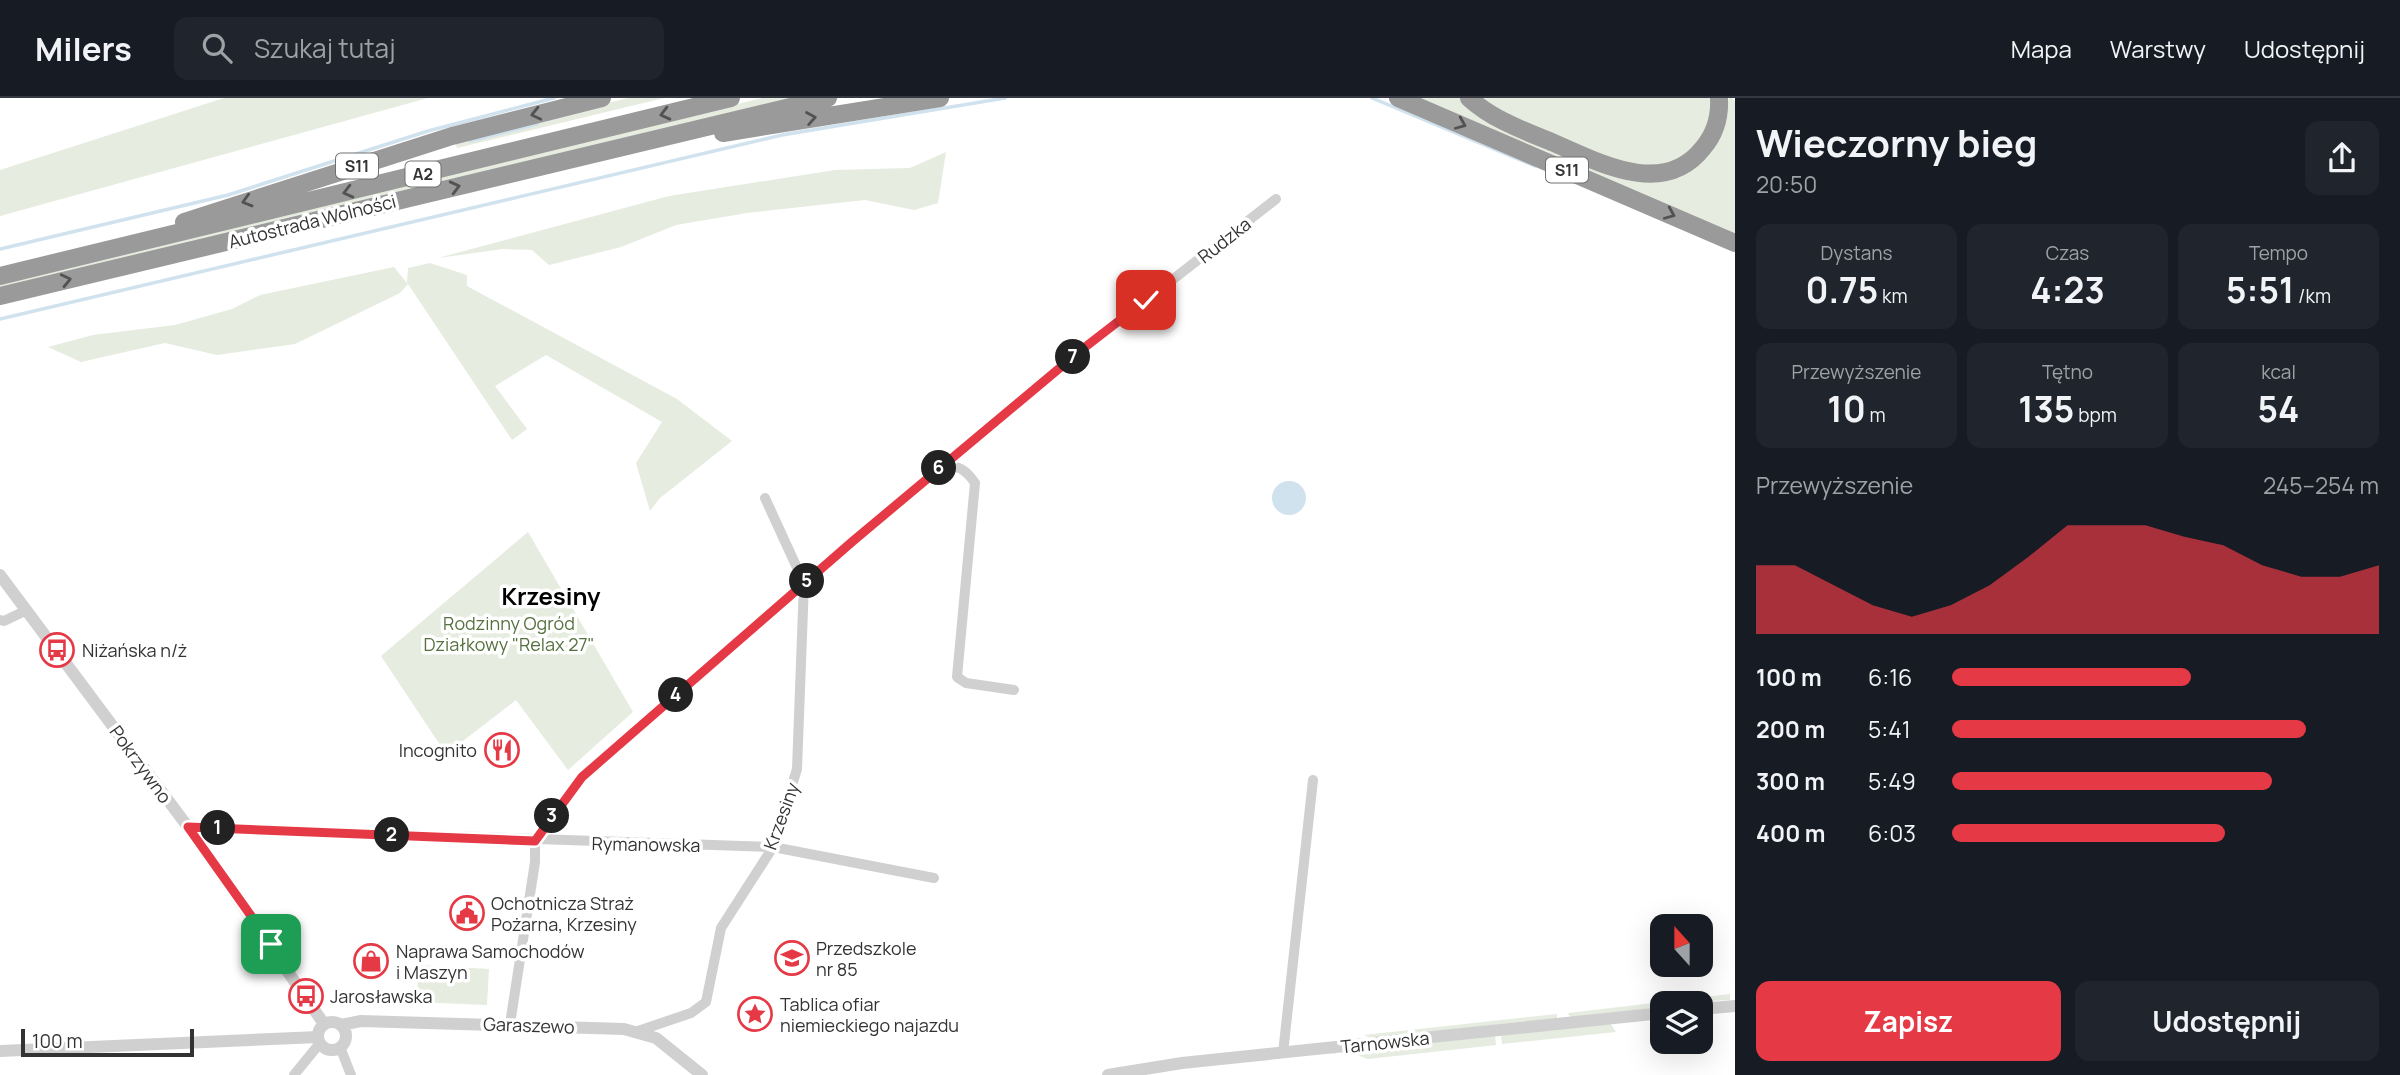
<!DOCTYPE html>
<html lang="pl">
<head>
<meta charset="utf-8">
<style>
	:root { --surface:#171b24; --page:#20242c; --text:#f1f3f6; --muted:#9ea1a6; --line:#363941; --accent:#e63946 }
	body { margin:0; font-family:Manrope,sans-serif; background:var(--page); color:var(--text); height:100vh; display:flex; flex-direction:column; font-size:26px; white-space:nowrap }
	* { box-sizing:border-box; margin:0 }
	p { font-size:23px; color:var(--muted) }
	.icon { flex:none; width:38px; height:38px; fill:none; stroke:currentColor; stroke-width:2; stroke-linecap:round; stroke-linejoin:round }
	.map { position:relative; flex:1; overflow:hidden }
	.details { display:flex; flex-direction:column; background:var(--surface); width:665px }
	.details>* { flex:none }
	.needle { width:46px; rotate:339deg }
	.tools { position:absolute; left:1650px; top:816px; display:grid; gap:14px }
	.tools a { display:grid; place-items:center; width:63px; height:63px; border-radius:14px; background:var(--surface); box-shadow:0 7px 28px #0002; font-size:35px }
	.scale { position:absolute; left:21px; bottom:18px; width:173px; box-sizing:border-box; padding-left:7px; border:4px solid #333; border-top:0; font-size:19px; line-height:24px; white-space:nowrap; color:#333; -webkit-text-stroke:5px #fff; paint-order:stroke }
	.pin { position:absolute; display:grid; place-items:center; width:60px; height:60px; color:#fff; margin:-30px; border-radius:14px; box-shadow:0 4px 10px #0006 }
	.km { position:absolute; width:35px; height:35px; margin:-18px; border-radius:50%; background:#222; color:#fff; font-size:19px; line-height:35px; text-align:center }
	.round { display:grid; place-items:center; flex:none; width:74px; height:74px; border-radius:14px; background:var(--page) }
	.headline { display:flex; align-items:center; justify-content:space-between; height:119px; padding:0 21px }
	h1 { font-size:38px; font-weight:700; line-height:52px }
	.stats { display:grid; grid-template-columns:repeat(3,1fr); gap:10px; height:119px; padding:7px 21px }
	.stats div { display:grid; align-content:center; border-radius:14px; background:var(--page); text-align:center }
	.stats b { font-size:35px; font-weight:700 }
	.stats small { font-size:19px; font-weight:400 }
	.stats p { font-size:19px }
	.chart { height:196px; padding:14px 21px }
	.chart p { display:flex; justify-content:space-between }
	.chart svg { width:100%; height:126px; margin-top:7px; fill:var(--accent); opacity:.7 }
	.button { display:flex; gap:14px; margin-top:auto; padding:14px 21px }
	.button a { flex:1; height:80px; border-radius:14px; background:var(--accent); color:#fff; font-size:28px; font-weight:700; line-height:80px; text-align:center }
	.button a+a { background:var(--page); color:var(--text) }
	ul { padding:0 21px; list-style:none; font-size:23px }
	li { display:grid; grid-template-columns:112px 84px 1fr; align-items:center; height:52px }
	li i { height:18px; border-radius:9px; background:var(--accent) }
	header { display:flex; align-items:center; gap:42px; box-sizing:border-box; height:98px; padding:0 35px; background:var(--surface); border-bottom:2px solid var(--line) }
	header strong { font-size:33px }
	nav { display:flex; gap:38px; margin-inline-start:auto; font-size:24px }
	.search { width:490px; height:63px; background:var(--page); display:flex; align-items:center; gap:18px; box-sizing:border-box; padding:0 24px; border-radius:14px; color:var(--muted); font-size:26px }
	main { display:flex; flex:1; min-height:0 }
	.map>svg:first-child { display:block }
	.green { fill:#e6ecdf }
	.water { fill:#cfe2ee }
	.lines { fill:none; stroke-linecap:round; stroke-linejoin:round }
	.stream { stroke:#cfe2ee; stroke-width:3.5 }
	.minor { stroke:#d0d0d0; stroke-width:10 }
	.tertiary { stroke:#d0d0d0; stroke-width:12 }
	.motorway { stroke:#9a9a9a; stroke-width:18 }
	.oneway { stroke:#525252 }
	.route-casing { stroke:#fff; stroke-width:14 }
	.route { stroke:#e63946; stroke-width:9 }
	.labels { text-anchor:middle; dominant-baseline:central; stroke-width:7; stroke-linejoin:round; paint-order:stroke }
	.shield { fill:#fff; stroke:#707070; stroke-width:2 }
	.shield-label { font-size:16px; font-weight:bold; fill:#333 }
	.street-label { font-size:18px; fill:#333; stroke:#fff }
	.park-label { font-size:18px; fill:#56703f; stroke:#fff }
	.poi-label { font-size:18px; fill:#333; stroke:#fff; text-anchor:start }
	.district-label { font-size:24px; font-weight:bold; fill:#000; stroke:#fff }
</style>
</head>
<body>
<header>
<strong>Milers</strong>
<div class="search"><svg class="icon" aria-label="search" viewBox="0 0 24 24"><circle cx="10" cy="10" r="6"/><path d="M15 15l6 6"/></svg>Szukaj tutaj</div>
<nav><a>Mapa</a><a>Warstwy</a><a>Udostępnij</a></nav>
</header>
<main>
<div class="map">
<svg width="1735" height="977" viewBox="0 0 1735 977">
	<rect width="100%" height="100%" fill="#fff"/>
	<path class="green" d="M224,0h204l-428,118v-46z
		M628,0h36l-207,50 -2,-6z
		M762,0h36l-798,191v-6z
		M1409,0h51l7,7 192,74 67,-63 3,-18h3l3,3v135z
		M1478,0h235l-5,32 -20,24 -21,11h-39l-121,-49z
		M946,54l-8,51 -24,7 -49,-10 -118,13 -71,12 -55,22 -72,18 -17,-15 -29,-1 -65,9 231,-62 166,-26 75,-2z
		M430,165l37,12v11l210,113 55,42 -72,57 -10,13 -14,-48 26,-41 -116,-67 -51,31 32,43 -15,11 -104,-156 -8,9 -105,51 -78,11 -52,-12 -84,19 -33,-15 45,-12 82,-10 57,-16 28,-14 134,-28 13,16 1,-15z
		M528,434l105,180 -65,58 -52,-70 -70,54 -65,-98z
		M418,867l71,4 -2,36 -70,-3z
		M1730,896v6l-68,3v4l-92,10 -2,-4z
		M1557,916v4l-185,20 -8,-3z
		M1610,925l6,9 -114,12 -1,-9z
		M1495,937l1,10 -128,14 -19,-7 -24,2z"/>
	<path class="water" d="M1272 400a17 17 0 1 1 34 0a17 17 0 1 1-34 0Z"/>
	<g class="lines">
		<path class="stream" d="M1372,0l163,68
			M470,43l67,-17
			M0,151l228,-54 200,-64 126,-33
			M0,221l782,-184 223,-37"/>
		<path class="minor" d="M943,368c16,-1 23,4 32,17l-18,194 9,6 48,7
			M0,522l4,1 23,-11
			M188,729l585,20 161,31
			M510,926l25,-162v-21l47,-64 271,-236 228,-190 195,-152
			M638,933l53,-18 15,-11 15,-74 52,-81 24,-78 7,-186 -39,-85
			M340,949l11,28
			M1283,955l30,-273
			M294,977l26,-32"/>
		<path class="tertiary" d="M0,477l188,252 136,197
			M1701,911l34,-3
			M318 938a14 14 0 1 1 28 0a14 14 0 1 1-28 0Z
			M341,927l20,-4 263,8 32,9 46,37
			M0,953l318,-14
			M1108,977l74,-12 480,-50"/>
		<path class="motorway" d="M1398,0l337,145
			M1469,0c24,22 56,33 85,45 46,20 110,55 149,5 12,-14 17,-32 16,-50
			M723,35l217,-35
			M184,124l268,-86 150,-38
			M0,178l731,-178
			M0,198l828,-198"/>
	</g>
	<defs><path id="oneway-chevron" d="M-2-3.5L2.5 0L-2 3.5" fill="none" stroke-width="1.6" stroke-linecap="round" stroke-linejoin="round" transform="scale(1.75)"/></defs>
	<g class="oneway">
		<use href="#oneway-chevron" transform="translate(536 16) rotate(167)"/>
		<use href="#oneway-chevron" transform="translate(665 16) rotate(166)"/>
		<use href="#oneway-chevron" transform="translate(811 20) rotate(-10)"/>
		<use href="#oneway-chevron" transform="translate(1461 26) rotate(23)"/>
		<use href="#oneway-chevron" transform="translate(455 89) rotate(-14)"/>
		<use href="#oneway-chevron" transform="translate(348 94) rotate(166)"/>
		<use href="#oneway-chevron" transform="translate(247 103) rotate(164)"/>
		<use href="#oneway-chevron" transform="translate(1670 116) rotate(23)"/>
		<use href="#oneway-chevron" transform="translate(66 182) rotate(-13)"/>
	</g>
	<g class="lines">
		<g class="route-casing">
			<path id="route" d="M271,846l-83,-117 347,14 47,-64 271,-236 227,-190 66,-51"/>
		</g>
		<use href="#route" class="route"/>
	</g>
	<defs>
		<g id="bus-ring" transform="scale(1.75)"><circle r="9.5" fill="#fff" stroke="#e63946" stroke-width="1.5"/><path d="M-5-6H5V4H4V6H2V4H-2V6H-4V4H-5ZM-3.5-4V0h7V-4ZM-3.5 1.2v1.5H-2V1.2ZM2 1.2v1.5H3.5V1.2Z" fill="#e63946"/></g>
		<g id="restaurant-ring" transform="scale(1.75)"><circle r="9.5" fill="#fff" stroke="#e63946" stroke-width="1.5"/><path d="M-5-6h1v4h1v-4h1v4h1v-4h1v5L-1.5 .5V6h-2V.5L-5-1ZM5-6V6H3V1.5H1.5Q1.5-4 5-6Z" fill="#e63946"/></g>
		<g id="civic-ring" transform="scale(1.75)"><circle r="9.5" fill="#fff" stroke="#e63946" stroke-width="1.5"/><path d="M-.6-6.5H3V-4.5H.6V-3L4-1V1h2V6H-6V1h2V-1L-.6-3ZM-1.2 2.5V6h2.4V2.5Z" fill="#e63946"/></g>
		<g id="school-ring" transform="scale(1.75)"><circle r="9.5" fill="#fff" stroke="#e63946" stroke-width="1.5"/><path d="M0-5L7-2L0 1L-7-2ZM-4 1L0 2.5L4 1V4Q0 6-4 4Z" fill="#e63946"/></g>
		<g id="shop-ring" transform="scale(1.75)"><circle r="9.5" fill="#fff" stroke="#e63946" stroke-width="1.5"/><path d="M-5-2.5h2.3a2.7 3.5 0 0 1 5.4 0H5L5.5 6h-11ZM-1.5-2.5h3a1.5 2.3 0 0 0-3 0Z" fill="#e63946"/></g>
		<g id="sight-ring" transform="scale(1.75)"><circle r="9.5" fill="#fff" stroke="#e63946" stroke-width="1.5"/><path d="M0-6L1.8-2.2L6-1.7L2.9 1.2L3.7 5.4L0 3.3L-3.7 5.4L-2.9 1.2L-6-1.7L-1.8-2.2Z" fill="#e63946"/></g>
	</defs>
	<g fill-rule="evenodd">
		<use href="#bus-ring" x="57" y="552"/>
		<use href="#restaurant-ring" x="502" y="652"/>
		<use href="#civic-ring" x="467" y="815"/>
		<use href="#school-ring" x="792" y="860"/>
		<use href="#shop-ring" x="371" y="863"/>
		<use href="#bus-ring" x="306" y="898"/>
		<use href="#sight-ring" x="755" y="916"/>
	</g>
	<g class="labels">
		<g class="shield">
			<rect x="336" y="55.5" width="42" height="25" rx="5"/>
			<rect x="1546" y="59.5" width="42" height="25" rx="5"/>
			<rect x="405.5" y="63.5" width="35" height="25" rx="5"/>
		</g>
		<g class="shield-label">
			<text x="357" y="68">S11</text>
			<text x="1567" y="72">S11</text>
			<text x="423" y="76">A2</text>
		</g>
		<g class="street-label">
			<text transform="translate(312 123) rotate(-14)">Autostrada Wolności</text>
			<text transform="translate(1224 142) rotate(-38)">Rudzka</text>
			<text transform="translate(141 666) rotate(54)">Pokrzywno</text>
			<text transform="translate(781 718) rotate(-70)">Krzesiny</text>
			<text transform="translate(646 746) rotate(1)">Rymanowska</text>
			<text transform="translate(529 927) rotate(2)">Garaszewo</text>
			<text transform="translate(1385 944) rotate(-6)">Tarnowska</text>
		</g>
		<g class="park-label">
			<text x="509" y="525">Rodzinny Ogród<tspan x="509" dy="21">Działkowy "Relax 27"</tspan></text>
		</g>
		<g class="poi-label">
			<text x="82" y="552">Niżańska n/ż</text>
			<text x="477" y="652" text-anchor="end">Incognito</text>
			<text x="491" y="805">Ochotnicza Straż<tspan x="491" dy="21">Pożarna, Krzesiny</tspan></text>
			<text x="816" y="850">Przedszkole<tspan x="816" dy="21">nr 85</tspan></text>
			<text x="396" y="853">Naprawa Samochodów<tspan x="396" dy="21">i Maszyn</tspan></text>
			<text x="330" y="898">Jarosławska</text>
			<text x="780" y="906">Tablica ofiar<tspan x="780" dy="21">niemieckiego najazdu</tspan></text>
		</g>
		<g class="district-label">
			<text x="551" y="497">Krzesiny</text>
		</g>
	</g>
</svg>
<div class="tools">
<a><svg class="needle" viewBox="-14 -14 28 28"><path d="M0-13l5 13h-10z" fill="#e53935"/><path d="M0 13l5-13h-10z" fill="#9ea1a6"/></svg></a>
<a><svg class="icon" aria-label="layers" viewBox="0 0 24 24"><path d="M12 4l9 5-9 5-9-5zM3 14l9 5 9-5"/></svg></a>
</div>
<div class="scale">100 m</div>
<div class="pin" style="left:271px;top:846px;background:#1e9e55"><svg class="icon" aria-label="arrive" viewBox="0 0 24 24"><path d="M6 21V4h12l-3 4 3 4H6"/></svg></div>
<div class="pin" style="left:1146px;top:202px;background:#d93025"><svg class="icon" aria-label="check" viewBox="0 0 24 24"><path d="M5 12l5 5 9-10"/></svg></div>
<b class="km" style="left:218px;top:730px">1</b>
<b class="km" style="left:392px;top:737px">2</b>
<b class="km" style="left:552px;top:718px">3</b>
<b class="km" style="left:676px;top:597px">4</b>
<b class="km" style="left:807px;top:483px">5</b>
<b class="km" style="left:939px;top:370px">6</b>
<b class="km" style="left:1073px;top:259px">7</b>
</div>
<section class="details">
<div class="headline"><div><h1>Wieczorny bieg</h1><p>20:50</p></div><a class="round"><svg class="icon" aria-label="share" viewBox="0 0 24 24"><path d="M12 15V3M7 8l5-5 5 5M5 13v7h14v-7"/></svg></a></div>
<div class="stats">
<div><p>Dystans</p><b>0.75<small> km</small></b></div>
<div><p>Czas</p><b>4:23</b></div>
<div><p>Tempo</p><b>5:51<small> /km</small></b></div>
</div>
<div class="stats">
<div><p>Przewyższenie</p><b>10<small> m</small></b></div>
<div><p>Tętno</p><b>135<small> bpm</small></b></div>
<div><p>kcal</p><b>54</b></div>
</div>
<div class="chart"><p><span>Przewyższenie</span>245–254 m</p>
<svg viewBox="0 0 160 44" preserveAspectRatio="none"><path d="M0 44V20L10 20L20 27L30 34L40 38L50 34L60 27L70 17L80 6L90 6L100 6L110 10L120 13L130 20L140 24L150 24L160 20V44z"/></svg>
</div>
<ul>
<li><b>100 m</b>6:16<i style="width:56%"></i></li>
<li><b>200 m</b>5:41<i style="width:83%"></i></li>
<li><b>300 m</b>5:49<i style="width:75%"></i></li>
<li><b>400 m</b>6:03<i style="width:64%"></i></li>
</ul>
<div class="button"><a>Zapisz</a><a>Udostępnij</a></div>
</section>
</main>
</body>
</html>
